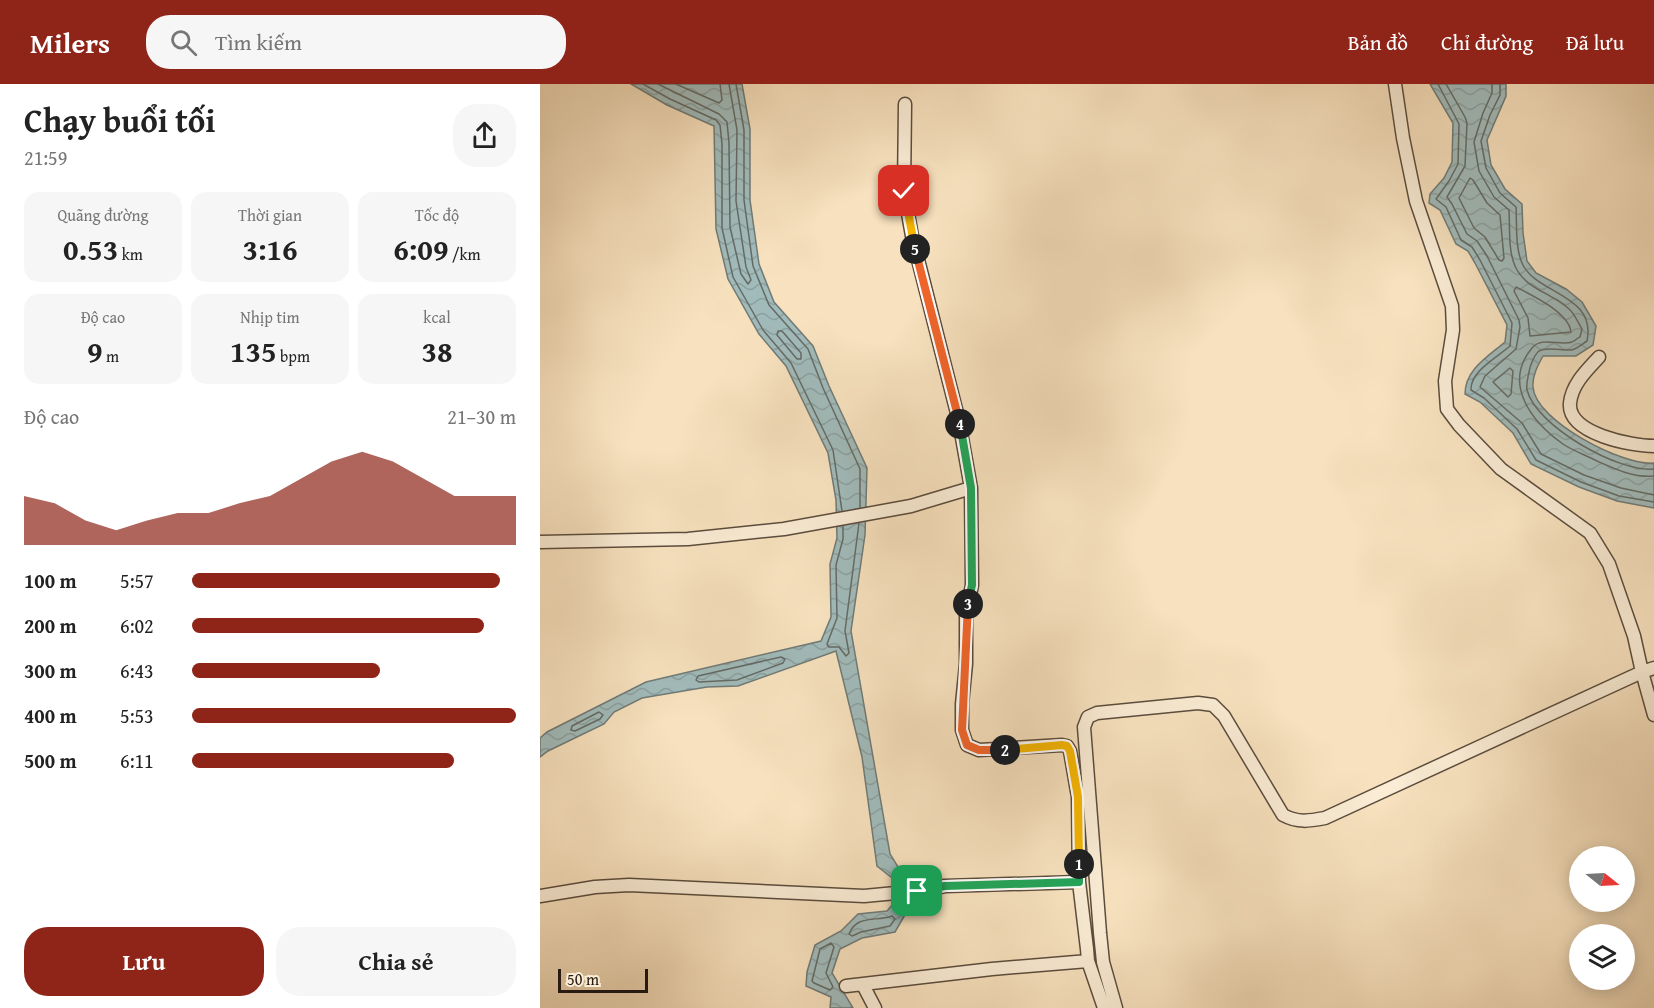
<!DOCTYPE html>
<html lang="vi">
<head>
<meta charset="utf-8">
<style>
	:root { --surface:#fff; --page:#f6f6f6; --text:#222; --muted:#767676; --accent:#8f2418 }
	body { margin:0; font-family:"Gentium Book Plus",serif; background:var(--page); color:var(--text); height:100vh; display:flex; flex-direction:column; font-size:22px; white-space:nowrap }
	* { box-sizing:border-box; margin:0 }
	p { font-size:20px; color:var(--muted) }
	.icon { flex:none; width:33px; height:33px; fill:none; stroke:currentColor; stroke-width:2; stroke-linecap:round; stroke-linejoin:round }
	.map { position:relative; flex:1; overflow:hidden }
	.side { display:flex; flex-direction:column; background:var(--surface); width:540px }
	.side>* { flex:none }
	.needle { width:39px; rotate:108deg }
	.controls { position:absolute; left:1029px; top:762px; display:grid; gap:12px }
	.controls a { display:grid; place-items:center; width:66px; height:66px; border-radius:50%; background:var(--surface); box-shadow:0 3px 15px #0003; font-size:30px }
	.scale { position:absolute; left:18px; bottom:15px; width:90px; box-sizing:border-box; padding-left:6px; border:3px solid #271b12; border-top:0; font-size:16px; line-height:21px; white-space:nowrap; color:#271b12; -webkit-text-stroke:4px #faecd5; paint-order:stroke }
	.pin { position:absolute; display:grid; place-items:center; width:51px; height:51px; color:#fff; margin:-26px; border-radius:12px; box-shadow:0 3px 9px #0006 }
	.km { position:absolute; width:30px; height:30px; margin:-15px; border-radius:50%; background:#222; color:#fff; font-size:16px; line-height:30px; text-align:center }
	.round { display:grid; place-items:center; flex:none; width:63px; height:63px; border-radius:24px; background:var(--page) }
	.headline { display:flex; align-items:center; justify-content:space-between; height:102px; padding:0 24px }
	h1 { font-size:33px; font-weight:700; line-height:45px }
	.metrics { display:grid; grid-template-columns:repeat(3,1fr); gap:9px; height:102px; padding:6px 24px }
	.metrics div { display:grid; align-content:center; border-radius:15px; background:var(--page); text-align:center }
	.metrics b { font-size:30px; font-weight:700 }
	.metrics small { font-size:16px; font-weight:400 }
	.metrics p { font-size:16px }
	.chart { height:168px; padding:12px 24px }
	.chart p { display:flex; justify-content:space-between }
	.chart svg { width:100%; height:108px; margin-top:6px; fill:var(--accent); opacity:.7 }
	.action { display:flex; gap:12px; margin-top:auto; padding:12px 24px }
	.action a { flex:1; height:69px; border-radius:24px; background:var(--accent); color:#fff; font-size:24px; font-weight:700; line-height:69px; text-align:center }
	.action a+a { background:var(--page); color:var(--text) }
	ul { padding:0 24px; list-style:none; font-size:20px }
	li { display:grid; grid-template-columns:96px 72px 1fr; align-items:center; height:45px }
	li i { height:15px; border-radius:8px; background:var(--accent) }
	header { display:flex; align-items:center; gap:36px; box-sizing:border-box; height:84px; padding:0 30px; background:var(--accent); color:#fff }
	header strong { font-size:28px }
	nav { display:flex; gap:33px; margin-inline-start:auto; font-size:21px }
	.search { width:420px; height:54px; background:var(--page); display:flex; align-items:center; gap:15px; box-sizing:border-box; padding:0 21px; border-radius:24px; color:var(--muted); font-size:22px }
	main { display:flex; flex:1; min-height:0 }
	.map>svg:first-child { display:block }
	.water { fill:url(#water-waves); stroke:#707b77; stroke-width:1.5 }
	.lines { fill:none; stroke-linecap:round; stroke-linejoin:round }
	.shore { stroke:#646b66; stroke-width:1.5 }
	.minor-casing { stroke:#5b4c3d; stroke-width:15 }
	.minor { stroke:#faecd5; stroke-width:12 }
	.split-1-casing { stroke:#fff; stroke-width:12 }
	.split-2-casing { stroke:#fff; stroke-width:12 }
	.split-3-casing { stroke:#fff; stroke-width:12 }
	.split-4-casing { stroke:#fff; stroke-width:12 }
	.split-5-casing { stroke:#fff; stroke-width:12 }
	.split-6-casing { stroke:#fff; stroke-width:12 }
	.split-1 { stroke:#22a559; stroke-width:8 }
	.split-2 { stroke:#f5b400; stroke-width:8 }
	.split-3 { stroke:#f0652b; stroke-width:8 }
	.split-4 { stroke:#22a559; stroke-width:8 }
	.split-5 { stroke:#f0652b; stroke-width:8 }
	.split-6 { stroke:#f5b400; stroke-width:8 }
</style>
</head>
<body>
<header>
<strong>Milers</strong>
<div class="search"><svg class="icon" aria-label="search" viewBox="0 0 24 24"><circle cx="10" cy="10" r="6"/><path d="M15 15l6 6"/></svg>Tìm kiếm</div>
<nav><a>Bản đồ</a><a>Chỉ đường</a><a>Đã lưu</a></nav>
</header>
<main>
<section class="side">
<div class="headline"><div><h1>Chạy buổi tối</h1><p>21:59</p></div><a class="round"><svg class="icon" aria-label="share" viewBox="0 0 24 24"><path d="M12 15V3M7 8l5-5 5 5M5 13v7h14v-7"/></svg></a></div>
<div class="metrics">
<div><p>Quãng đường</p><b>0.53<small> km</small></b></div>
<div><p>Thời gian</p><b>3:16</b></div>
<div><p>Tốc độ</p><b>6:09<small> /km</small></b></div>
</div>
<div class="metrics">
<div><p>Độ cao</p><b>9<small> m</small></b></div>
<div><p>Nhịp tim</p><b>135<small> bpm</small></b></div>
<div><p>kcal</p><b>38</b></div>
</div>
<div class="chart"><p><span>Độ cao</span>21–30 m</p>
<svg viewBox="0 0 160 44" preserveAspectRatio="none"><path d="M0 44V24L10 27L20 34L30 38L40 34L50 31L60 31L70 27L80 24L90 17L100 10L110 6L120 10L130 17L140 24L150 24L160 24V44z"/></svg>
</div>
<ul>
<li><b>100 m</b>5:57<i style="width:95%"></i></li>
<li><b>200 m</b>6:02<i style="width:90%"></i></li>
<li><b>300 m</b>6:43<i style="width:58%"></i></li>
<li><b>400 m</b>5:53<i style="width:100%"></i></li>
<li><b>500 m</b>6:11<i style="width:81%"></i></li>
</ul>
<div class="action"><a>Lưu</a><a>Chia sẻ</a></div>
</section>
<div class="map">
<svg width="1114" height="924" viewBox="0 0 1114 924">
	<defs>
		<pattern id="water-waves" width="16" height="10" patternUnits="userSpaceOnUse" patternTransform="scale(1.5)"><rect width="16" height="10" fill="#a1bbbb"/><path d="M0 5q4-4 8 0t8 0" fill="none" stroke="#8ba0a0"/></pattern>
	</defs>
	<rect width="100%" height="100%" fill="#f7e1be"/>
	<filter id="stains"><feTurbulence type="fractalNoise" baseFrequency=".00333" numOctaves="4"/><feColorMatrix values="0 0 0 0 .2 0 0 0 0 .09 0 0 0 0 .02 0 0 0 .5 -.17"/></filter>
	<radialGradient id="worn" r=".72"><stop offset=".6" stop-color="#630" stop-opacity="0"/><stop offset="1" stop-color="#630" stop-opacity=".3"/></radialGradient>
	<path class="water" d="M91,0h111l8,45v71l9,64 15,38 39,44 16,40 38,82 -2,67 -14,96 39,223 13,21 3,38 -11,19 -33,6 -22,11 -8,24 21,35h-23l1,-11 -25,-11 1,-14 8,-27 26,-14 17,-17 29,-3 6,-7 3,-23 -19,-15 -15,-109 -26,-106 -98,35 -31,1 -65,11 -28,14 -10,12 -56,27 -8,6v-19l7,-6 99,-50 175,-41 10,-24 -1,-53 7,-26 -1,-38 -8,-47 -42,-87 -27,-32 -31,-55 -12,-50 -2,-103 -47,-21z
		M890,0h76v12l-19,44 4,25 14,24 17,15 1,29 4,28 9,12 30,16 16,13 14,24 -3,19 -17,11h-33c-5,9 -11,20 -10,31 2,34 90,79 121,76v45l-37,-7 -38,-14 -48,-23 -18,-31 -33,-31 -15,-8c0,-24 22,-37 40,-52l2,-17 -32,-62 -7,-12 -12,-7 -16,-34 -11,-7 1,-9 14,-16 8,-16 1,-39z"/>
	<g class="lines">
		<path class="shore" d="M103,0l27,15 46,21 4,5 2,19v84l11,49 30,53 28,33 42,87 9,61
			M118,0l61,30 8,8 2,21 1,84 11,47 7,10 3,-4 -5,-13 -10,-66 1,-71 -8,-46
			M136,0l43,19 3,-3 -2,-16
			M196,0l8,46v70l9,66 16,39 39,44 15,39 37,81v39
			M898,0l21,40 -1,40 -9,17 -13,18 10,8 15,33 11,7 8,13 32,63 -2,23c-12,11 -40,25 -39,44l13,8 33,31 19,31 45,22 38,14 35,6
			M906,0l19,33 2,6 -2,43 -18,31 5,7 15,30 10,7 10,15 32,64 1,7 -4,22 -31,27 -5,11 42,36 19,31 43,21 37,13 33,7
			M952,0v9l-9,20 -9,29 5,29 15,26 15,13c1,18 -1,40 6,56 10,23 37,27 54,43 6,5 9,14 13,20l-2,8c-1,0 -7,5 -8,5 -12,4 -30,-6 -40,6 -30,36 0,74 31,96 10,7 23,11 34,17 18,8 37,17 57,15
			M960,0v11l-10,20 -9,26 5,27 14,25 16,14c1,17 -1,40 6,56 13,31 75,31 65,78 -5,3 -10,8 -16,9 -8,1 -24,-4 -32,1 -5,4 -9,15 -10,21 -1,5 -3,12 -2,18 9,36 92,83 127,79
			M930,94l3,2 14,23 13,12 4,43 -2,3 -3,-1 -14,-23 -11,-9 -15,-30z
			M976,203c16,8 53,26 55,45l-41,4 -2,-18 -14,-27z
			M238,247h4l19,22v6h-4l-20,-24z
			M970,284l3,3 -2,23 -3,3 -15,-15z
			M303,442v13l-7,26 1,53 -10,26 2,3h10l7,9 3,-3 -4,-22 14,-108
			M241,573l4,2 -2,4 -46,17 -38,2 -3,-2 2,-4z
			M59,628l4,3 -3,4 -25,12 -4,-1 1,-4z
			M352,832l3,3 -5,7 -29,6 -9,4 -3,-2c8,-20 27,-12 43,-18z
			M291,859l3,4 -8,26 7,14 -3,3 -16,-7 -2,-2 8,-32z"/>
		<g class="minor-casing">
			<path id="minor" d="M855,0l8,54 13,63 36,105 1,24 -8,51 2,28 12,16 42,44 89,64 19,31 25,72 8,36 12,-4
				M365,20l-1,87 8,45 47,185 12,67 1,97 -6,31v48l-4,40v26l5,15 12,5 83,-5 5,1 3,5 8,46 1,85 8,67 1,12 16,47
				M1059,273c-12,13 -27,27 -29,46 -3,31 62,43 84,43
				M0,458l148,-3 96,-10 127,-23 60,-18
				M0,812l55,-9 34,-2 235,11 53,-5 28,-5 134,-4
				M323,901l12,23
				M306,902l146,-17 96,-8
				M576,924l-13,-46 -3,-29 -16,-206 4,-10 9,-4 101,-10 15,2 11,11 59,99c15,8 26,6 42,3l317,-146 12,43"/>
		</g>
		<use href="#minor" class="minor"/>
	</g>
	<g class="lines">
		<g class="split-1-casing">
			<path id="split-1" d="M377,807l28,-5 134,-4v-18"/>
		</g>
		<g class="split-2-casing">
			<path id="split-2" d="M465,666l57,-5 5,1 3,5 8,46 1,67"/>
		</g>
		<g class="split-3-casing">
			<path id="split-3" d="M428,520l-6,126 5,15 12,5h26"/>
		</g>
		<g class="split-4-casing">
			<path id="split-4" d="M420,340l11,64 1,97 -4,19"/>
		</g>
		<g class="split-5-casing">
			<path id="split-5" d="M375,165l45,175"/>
		</g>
		<g class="split-6-casing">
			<path id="split-6" d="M364,107l11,58"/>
		</g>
		<use href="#split-1" class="split-1"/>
		<use href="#split-2" class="split-2"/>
		<use href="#split-3" class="split-3"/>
		<use href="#split-4" class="split-4"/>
		<use href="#split-5" class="split-5"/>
		<use href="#split-6" class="split-6"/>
	</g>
	<rect width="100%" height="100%" filter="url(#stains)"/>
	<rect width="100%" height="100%" fill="url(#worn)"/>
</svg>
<div class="controls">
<a><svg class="needle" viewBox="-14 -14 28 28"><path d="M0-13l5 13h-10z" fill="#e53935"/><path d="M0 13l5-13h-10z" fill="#767676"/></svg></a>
<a><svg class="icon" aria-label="layers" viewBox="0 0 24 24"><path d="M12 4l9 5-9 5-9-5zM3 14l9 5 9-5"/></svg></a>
</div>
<div class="scale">50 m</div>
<div class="pin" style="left:377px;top:807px;background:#1e9e55"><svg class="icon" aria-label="arrive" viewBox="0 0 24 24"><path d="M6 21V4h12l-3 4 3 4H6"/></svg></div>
<div class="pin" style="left:364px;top:107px;background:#d93025"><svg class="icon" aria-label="check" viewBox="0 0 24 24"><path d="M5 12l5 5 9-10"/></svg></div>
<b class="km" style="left:539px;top:780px">1</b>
<b class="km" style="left:465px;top:666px">2</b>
<b class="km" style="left:428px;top:520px">3</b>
<b class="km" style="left:420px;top:340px">4</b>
<b class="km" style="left:375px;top:165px">5</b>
</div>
</main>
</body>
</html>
